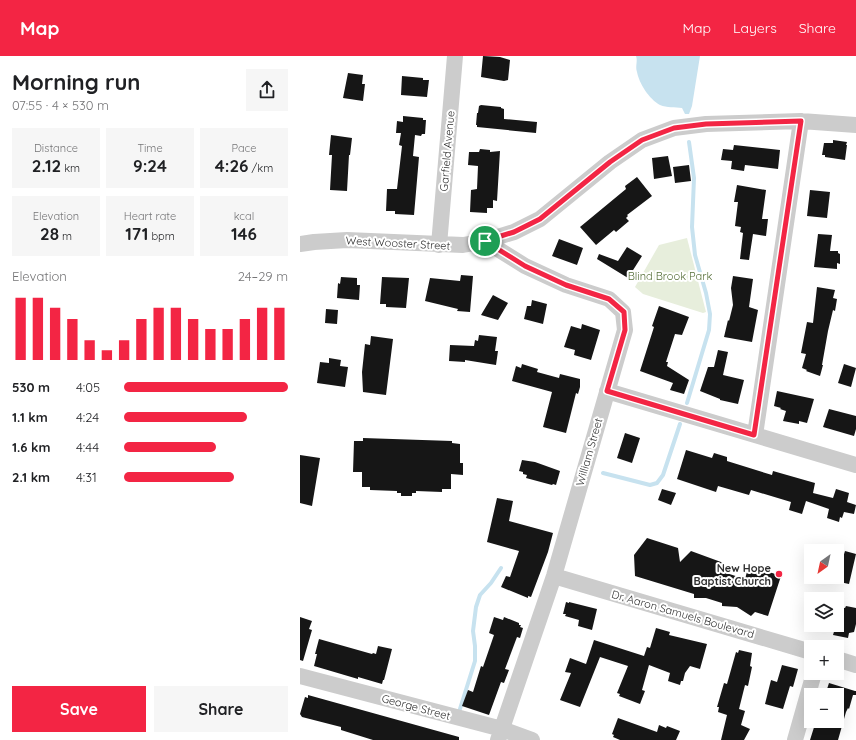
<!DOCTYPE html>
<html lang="en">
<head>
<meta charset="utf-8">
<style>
	:root { --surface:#fff; --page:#f6f6f6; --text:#202124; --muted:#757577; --accent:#f32544 }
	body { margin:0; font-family:Quicksand,sans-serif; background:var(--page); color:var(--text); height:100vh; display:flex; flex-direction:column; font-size:15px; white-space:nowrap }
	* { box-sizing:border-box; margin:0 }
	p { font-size:13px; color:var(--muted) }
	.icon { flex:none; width:22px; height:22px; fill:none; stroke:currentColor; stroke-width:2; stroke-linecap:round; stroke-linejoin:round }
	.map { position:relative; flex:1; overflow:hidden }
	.drawer { display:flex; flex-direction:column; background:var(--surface); width:300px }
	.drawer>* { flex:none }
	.needle { width:26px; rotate:213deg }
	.fabs { position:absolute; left:504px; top:488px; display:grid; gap:8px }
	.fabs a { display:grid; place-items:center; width:40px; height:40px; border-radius:0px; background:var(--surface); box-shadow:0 4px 16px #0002; font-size:20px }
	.pin { position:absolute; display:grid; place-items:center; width:34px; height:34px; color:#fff; margin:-17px; border:2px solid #fff; border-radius:50%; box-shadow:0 1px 4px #0007 }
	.round { display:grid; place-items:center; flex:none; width:42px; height:42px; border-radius:0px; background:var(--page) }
	.headline { display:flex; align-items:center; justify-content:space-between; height:68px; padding:0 12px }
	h1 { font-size:22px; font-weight:800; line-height:30px }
	.figures { display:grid; grid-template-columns:repeat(3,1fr); gap:6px; height:68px; padding:4px 12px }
	.figures div { display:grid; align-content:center; border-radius:0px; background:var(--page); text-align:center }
	.figures b { font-size:17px; font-weight:800 }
	.figures small { font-size:11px; font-weight:400 }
	.figures p { font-size:11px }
	.chart { height:112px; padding:8px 12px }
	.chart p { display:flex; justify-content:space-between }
	.chart svg { width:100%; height:72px; margin-top:4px; stroke:var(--accent); stroke-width:6 }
	.primary-button { display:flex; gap:8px; margin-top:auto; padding:8px 12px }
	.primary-button a { flex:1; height:46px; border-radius:0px; background:var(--accent); color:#fff; font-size:16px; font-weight:800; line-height:46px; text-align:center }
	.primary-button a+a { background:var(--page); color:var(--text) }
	ul { padding:0 12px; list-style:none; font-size:13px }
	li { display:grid; grid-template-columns:64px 48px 1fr; align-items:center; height:30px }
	li i { height:10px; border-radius:5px; background:var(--accent) }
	header { display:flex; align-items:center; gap:24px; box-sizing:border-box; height:56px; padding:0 20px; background:var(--accent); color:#fff }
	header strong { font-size:19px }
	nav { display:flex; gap:22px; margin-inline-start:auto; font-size:14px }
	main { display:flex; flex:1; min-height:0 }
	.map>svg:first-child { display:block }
	.green { fill:#e7eedc }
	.water { fill:#c7e2ef }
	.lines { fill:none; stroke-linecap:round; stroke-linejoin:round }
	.stream { stroke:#c7e2ef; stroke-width:4 }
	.building { fill:#161616 }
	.minor { stroke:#ccc; stroke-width:16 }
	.route-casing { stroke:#fff; stroke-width:8 }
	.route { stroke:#f32544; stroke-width:5 }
	.poi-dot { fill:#f32544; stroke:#fff; stroke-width:1.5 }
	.labels { text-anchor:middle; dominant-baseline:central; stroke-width:4; stroke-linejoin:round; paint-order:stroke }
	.street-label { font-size:11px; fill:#2f2f2f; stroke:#fff }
	.park-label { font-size:11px; fill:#566f39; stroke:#fff }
	.poi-label { font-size:11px; font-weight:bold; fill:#2f2f2f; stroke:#fff; text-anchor:end }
</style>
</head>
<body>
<header>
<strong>Map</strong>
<nav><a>Map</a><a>Layers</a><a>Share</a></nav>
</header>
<main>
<section class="drawer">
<div class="headline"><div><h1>Morning run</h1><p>07:55 · 4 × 530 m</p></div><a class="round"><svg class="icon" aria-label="share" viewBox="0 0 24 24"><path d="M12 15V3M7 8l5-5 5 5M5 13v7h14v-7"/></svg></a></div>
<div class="figures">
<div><p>Distance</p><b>2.12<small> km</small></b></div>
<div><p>Time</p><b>9:24</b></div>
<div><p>Pace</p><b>4:26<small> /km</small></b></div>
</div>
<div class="figures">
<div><p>Elevation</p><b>28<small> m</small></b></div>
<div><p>Heart rate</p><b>171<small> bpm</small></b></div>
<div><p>kcal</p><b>146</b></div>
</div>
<div class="chart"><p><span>Elevation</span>24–29 m</p>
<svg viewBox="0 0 160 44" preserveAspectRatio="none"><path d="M5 44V6M15 44V6M25 44V12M35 44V19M45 44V32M55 44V38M65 44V32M75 44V19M85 44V12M95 44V12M105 44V19M115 44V25M125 44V25M135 44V19M145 44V12M155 44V12"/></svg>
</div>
<ul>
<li><b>530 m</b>4:05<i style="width:100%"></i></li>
<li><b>1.1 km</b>4:24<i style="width:75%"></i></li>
<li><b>1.6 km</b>4:44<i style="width:56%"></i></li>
<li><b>2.1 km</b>4:31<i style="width:67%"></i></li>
</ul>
<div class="primary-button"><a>Save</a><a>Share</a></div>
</section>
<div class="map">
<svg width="556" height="684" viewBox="0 0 556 684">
	<rect width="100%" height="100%" fill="#fff"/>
	<path class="green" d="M387,182l19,74 -3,1 -60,-19 -8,-7 24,-42z"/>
	<path class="water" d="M336,0h64l-8,50 -3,8h-4l-3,-6c-7,-1 -15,0 -22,-3 -11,-6 -21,-22 -23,-33 -2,-6 1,-11 -1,-16z"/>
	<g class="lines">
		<path class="stream" d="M387,347l22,-73 1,-16 -4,-21 -11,-38 -3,-28 2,-49 -5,-36
			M303,417l47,12 7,-2 6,-8 17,-51
			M159,656l16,-51v-15l-2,-15 3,-24 4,-12 11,-12 10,-15"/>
	</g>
	<path class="building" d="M183,0l17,1 10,3 -2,20 -4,1 -23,-4z
		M48,17l15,2 -1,9h3l-2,17 -20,-3z
		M102,20l21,2v2h6l-2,17 -26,-2z
		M181,49l20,2v1l3,1v10l33,3 -1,11 -59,-6v-2h-1l1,-12h1l1,-7z
		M103,60l20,2v2h3l-1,14h-3l-1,2 -6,-1 -2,21 6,1 -5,58 -19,-1v-3h-9l1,-22h10l5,-43 -3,-1 2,-12h-5l1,-12 6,1z
		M31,79l21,3 -2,17h-1l-2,36 -17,-1 2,-35h-3z
		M533,84l14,2 -1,3h1l-2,15 -20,-3v-2h-3l2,-12h9z
		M434,89l46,5 -2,19 -33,-4 -1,6 -13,-2 1,-8 -11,-1 2,-11 10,1z
		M180,93l10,1v2l10,-1 -3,50 -4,-1v8h-6v5l-17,-1 1,-22 6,-1 1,-23 -10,-1 1,-13h10z
		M368,100l4,20 -18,3 -2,-21z
		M389,109l2,16 -16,2 -2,-16z
		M337,121l15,19 -25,19 1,1 -2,2 3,3 -13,11 -2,-2 -18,15 -16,-18 46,-38 -1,-3z
		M437,129l29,5 -4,29h6l-2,17 -13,-2 -4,26 -9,-1 3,-26 -3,-1 1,-5 -6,-1 3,-24h-4z
		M510,134l20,2 -3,26 -20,-2z
		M518,178l14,1 -2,16h8v2l2,1v10l-3,-1v6l-23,-2z
		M259,183l24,9 -6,17 -25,-9z
		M327,191l15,9 -14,22 -31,-19 2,-5 19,7z
		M161,219l12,1 -3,36 -13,-1 1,-2 -33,-8 5,-23 30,3z
		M433,220l20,3 -4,28 9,3 -6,32 -28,-5 4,-17 1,1 4,-16 -2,-17z
		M41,221l16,1v7h3l-1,15 -22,-2 1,-15 2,1z
		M82,221l27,1 -3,30 -20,-1v-3h-6z
		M517,231l18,3 -2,8 4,1 -2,12 -2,-1 -5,21 -6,34h1l-3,11 -14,-5 1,-1 -5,-2 4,-14 -5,-1 6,-31 6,1z
		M193,239l15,8 -10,17 -17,-5z
		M232,244l15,4 -4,20 -19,-5 3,-13h4z
		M359,250l30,11 -7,18 -7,-1 -9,28h2l-1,4 22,14 -5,14 -14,-4 3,-7 -33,-12 14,-44 -2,-1z
		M26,253l12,1 -1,14 -12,-1z
		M282,268l18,6 -9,30 -17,-5 1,-5 -11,-3 7,-21 10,3z
		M179,279l18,2 -2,14h3l-2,14 -31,-5v2l-16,-1 1,-16 24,1 1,-6 3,1z
		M71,280l22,3 -7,56 -23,-3 -1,-20 3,-28 5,1z
		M418,294l10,2 -5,23 21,5 -6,24 -18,-4v-1l-20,-8 8,-24h6z
		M29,302l12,2 -1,6 8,1 -3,20 -28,-4 3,-21 9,1z
		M222,308l16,5 -1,3 22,6 1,-4 20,5v8l-2,7 -2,-1 -10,40 -23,-6 9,-35 -40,-11 4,-15 5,2z
		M544,308l12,4 -5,19 -13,-4z
		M477,335l37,8 -7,24 -8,-2v3l-16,-3 3,-10 -6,-2 1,-1 -7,-2z
		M529,353l27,7v13l-2,7 -31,-9z
		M325,377l15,5 -8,25 -15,-5z
		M63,382l89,3v2l8,1v19h3v12l-12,-1v15h-9v3l-26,-1v2h-4v3h-11v-3h-4v-2l-27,-1v-3h-8v-15h-9l1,-31h9z
		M386,394l26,8 2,-5 13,4v4l45,14 1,-4 42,12 -2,10 20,5 3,-9 13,4 -2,9 9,3 -2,9 -10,-2 -2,6 -2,-1 -1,5 -12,-4 2,-9 -23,-8 -4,13 -13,-4 2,-8 -40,-12 -2,5 -31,-9 -2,6 -39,-13z
		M0,399l20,3 -8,48 -12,-3z
		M222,404l13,2 25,9 -4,14 -3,-1 -1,1 -26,-7 1,-3 -4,-1v-2l-4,-1z
		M362,433l14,4 -5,12 -13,-5z
		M197,442l16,3 -4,20 44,12 -5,19 -17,45 -3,-1v2l-27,-11 5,-11 4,1 9,-26 -32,-9z
		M347,482l31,10 2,14 11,-11 30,11 2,2 -3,7 25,8 3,-11 9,3 1,-3 23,8 -13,40 -13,-4 -4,4 -14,-9 -15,-1v-3l-16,-5h-12v-4l-59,-18 -1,-21z
		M545,495l11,3 -7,30 -14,-3 1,-4h1l2,-14 2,1z
		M266,546l3,1v-1l28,7 -5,21 -14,-4 1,-6 -14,-4 1,-2h-3z
		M546,550l10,2v16l-2,8 -5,1 -1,5 -15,-3 3,-10h1l1,-18 7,1z
		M0,561l12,4 -3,8 3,1 -9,31 -3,-1z
		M194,561l9,3 1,-3 15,6v2h2l-1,2 3,1 -3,10 -3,-1 -12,32 4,1 -5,13 -3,-1 -12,33 -27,-9 6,-16 5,2 8,-26 2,1 11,-32 -5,-2z
		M356,572l14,4 -1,3 38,9 -7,25 -10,-3 -5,7 -2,8h-2l-1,4 -12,-4 2,-8 -21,-8 -7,25 3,1 -5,13 -21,-8 1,-2 -3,-1 11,-27 -28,-9 -20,50 -20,-7 11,-27 -6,-1 5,-14 16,6 8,-24 50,16 3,-9 3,1z
		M19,583l53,15 1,-1 3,1 2,-8 14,3 -8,31h-1l-1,4 -24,-7v2l-44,-13 3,-12h-2z
		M439,594l13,3 -2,13 2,1 -4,19 -3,-1 -6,24 6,2 -4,14 9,4 -6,11h-23l6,-25 -9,-3 1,-5h-2l7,-24 3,1 9,-32 2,1z
		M482,609l16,4 -5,18 -3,-1 -7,23 -18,-5 6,-24 6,2z
		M529,627l26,8h1v4h-3l-4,14 -1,-1 -2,4 -8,28h-28l6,-19h21v-26h-12z
		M8,639l151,42v3h-86l-32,-10v-3l-39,-10 -2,-3 5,-17 3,1z
		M318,662l39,14 2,-7 7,3 1,-2 13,5 -4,9h-56l-7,-3 1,-2 -2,-1z"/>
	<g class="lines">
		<path class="minor" d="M185,185l40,25 41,19 43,14 14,13 2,18 -71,246 -56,164
			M0,188l14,-2 33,-2 116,5 22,-4 29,-9 26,-13 70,-57 32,-22 32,-12 32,-4 95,-3 55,4
			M139,189l16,-189
			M307,335l249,74
			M455,379l46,-314
			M254,520l257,76
			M537,603l19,6
			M0,620l202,53 30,11
			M495,684l19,-67"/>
	</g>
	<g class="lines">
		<g class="route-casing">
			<path id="route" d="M501,65l-47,314 -147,-44 18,-61 -1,-18 -15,-13 -43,-14 -41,-19 -40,-25 29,-9 26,-13 70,-57 32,-22 32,-12 32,-4z"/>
		</g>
		<use href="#route" class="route"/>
	</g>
	<circle class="poi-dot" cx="479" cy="518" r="4"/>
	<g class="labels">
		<g class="street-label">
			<text transform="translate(147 95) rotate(-85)">Garfield Avenue</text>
			<text transform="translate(98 187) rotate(3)">West Wooster Street</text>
			<text transform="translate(289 396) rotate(-74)">William Street</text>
			<text transform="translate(383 558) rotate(16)">Dr. Aaron Samuels Boulevard</text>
			<text transform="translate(116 651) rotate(15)">George Street</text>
		</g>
		<g class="park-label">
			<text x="370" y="220">Blind Brook Park</text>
		</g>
		<g class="poi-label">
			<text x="471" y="512">New Hope<tspan x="471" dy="13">Baptist Church</tspan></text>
		</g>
	</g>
</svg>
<div class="fabs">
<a><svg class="needle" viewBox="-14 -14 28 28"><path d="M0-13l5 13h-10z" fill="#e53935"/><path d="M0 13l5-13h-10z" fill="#757577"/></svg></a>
<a><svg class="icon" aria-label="layers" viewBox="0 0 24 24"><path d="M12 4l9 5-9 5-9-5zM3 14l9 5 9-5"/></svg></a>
<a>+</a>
<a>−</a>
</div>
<div class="pin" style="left:185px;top:185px;background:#1e9e55"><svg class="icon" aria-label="arrive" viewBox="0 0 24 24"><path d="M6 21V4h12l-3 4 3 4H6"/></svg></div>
</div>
</main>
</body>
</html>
